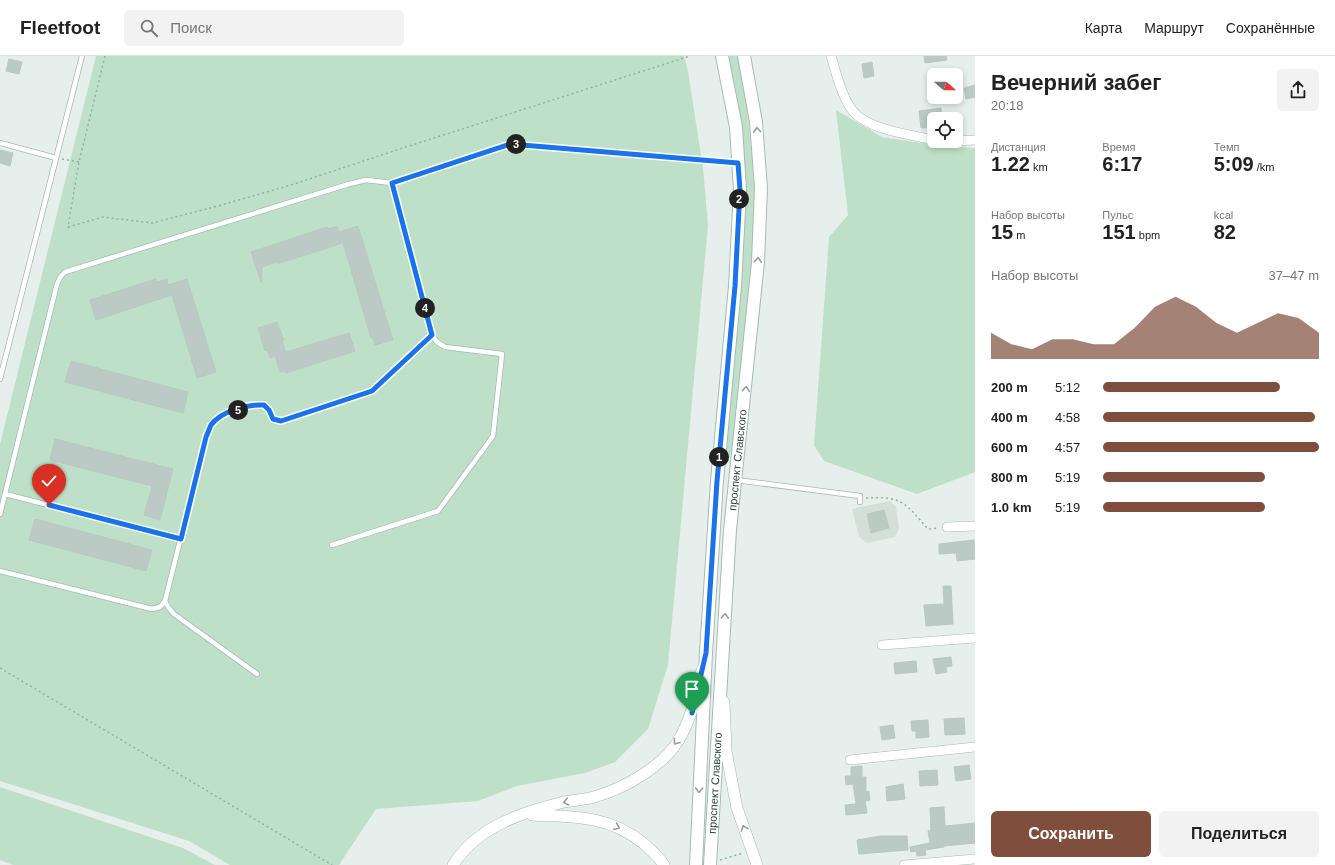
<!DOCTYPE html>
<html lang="ru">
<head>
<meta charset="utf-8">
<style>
	:root { --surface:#fff; --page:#f2f2f2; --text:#222; --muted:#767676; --line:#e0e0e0; --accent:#804e3d }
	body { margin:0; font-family:Helvetica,sans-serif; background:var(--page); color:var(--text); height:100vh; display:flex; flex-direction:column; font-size:15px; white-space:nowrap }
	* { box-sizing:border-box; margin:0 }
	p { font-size:13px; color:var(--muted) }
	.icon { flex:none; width:22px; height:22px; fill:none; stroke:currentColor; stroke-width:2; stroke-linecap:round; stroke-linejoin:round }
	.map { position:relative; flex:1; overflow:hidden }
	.side { display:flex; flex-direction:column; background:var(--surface); width:360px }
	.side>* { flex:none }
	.needle { width:26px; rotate:110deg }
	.controls { position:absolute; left:927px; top:12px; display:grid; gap:8px }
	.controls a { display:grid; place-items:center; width:36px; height:36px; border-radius:6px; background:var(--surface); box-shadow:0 2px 6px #0003; font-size:20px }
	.pin { position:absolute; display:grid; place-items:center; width:34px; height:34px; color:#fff; margin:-41px -17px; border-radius:50% 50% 50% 0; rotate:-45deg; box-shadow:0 0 4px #0007 }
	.pin .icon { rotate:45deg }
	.km { position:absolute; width:20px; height:20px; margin:-10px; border-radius:50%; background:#222; color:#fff; font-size:11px; line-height:20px; text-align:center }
	.round { display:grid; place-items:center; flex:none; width:42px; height:42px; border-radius:6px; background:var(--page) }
	.overview { display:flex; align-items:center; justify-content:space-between; height:68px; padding:0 16px }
	h1 { font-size:22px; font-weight:700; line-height:30px }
	.figures { display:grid; grid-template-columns:repeat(3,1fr); gap:6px; height:68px; padding:4px 16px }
	.figures div { display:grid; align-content:center }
	.figures b { font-size:20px; font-weight:700 }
	.figures small { font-size:11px; font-weight:400 }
	.figures p { font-size:11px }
	.chart { height:112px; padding:8px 16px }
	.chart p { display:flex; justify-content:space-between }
	.chart svg { width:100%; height:72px; margin-top:4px; fill:var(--accent); opacity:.7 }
	.button { display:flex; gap:8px; margin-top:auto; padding:8px 16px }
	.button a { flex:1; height:46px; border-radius:6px; background:var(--accent); color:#fff; font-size:16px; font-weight:700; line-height:46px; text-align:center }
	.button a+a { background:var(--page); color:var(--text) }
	ul { padding:0 16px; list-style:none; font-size:13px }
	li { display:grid; grid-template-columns:64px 48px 1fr; align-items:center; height:30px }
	li i { height:10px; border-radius:5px; background:var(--accent) }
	header { display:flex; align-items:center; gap:24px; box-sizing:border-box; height:56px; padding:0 20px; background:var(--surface); border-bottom:1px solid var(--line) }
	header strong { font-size:19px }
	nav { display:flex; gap:22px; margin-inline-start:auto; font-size:14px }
	.search { width:280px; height:36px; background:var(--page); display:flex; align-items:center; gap:10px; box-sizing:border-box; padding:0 14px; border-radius:6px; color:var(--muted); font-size:15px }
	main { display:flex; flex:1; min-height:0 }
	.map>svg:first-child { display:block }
	.built { fill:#d4dfda }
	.green { fill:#bfe0c8 }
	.building { fill:#bbcac4; stroke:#b8c9c2 }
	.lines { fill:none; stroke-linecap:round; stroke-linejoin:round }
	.service-casing { stroke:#a8b8b2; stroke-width:6 }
	.minor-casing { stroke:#a8b8b2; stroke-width:10 }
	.tertiary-casing { stroke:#a8b8b2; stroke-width:12 }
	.secondary-casing { stroke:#a4bbb3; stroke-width:14 }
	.path { stroke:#86b3a5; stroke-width:1.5; stroke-dasharray:2 3; stroke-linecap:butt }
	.service { stroke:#fff; stroke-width:4.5 }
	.minor { stroke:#fff; stroke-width:9 }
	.tertiary { stroke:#fff; stroke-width:11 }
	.secondary { stroke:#fff; stroke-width:12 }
	.oneway { stroke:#92a09c }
	.route-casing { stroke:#fff; stroke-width:8 }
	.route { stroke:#1a73e8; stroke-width:5 }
	.labels { text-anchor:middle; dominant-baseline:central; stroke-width:3; stroke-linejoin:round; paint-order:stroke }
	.street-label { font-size:11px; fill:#24423a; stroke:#f7fbf9 }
</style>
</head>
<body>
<header>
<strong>Fleetfoot</strong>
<div class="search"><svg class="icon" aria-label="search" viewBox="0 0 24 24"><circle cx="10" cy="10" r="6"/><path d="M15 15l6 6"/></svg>Поиск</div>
<nav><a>Карта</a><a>Маршрут</a><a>Сохранённые</a></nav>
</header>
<main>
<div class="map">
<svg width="975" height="809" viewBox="0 0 975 809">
	<rect width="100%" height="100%" fill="#e6efeb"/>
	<path class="built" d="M890,445l6,6 3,22 -4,8 -28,6 -8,-6 -7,-28z"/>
	<path class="green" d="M96,0h588l4,15 15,97 5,57 -40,440 -20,64 -33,33 -30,11 -68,13 -39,15 -102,8 -37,56h-109l-41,-24 -189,-60v-337z
		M727,0h11c8,44 15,88 16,133 1,87 -12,174 -22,260l-4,14 -2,-4 15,-172z
		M836,54l46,27 59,9 34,2v324l-58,22 -93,-33 -10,-16 15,-208 19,-22z
		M0,731l183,61 32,17h-202l-13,-5z"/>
	<path class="building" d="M924,0h22l1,4 -22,3z
		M9,3l13,3 -3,12 -13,-3z
		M872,6l2,14 -10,2 -2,-14z
		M975,29v12l-9,2 -2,-11z
		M941,52l1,11h-8v8l-13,1 -2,-17z
		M0,94l13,3 -3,13 -10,-3z
		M337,170l2,6 19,-6 35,114 -18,5 -2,-7h-2l-28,-95 -66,21v-2l-15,5 -1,15 -10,-30 76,-25 1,2z
		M156,223l1,3 10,-3 1,6 19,-6 29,93 -19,6 -25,-83 -76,25 -6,-20z
		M277,266l7,18 -2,1 4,11 63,-19 6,18 -69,22 -1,-2 -5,1 -5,-16 -5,2 -3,-8 -2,1 -7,-23z
		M71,305l117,31 -5,21 -118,-31z
		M55,383l118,30 -13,51 -16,-5 8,-29 -102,-26z
		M884,454l5,18 -18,5 -4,-19z
		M35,463l117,31 -6,21 -117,-31z
		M974,484l1,19 -18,2 -1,-8 -17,1v-10z
		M943,530h8l2,38 -27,2 -2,-21 20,-1z
		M951,601l1,9 -6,1 1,5 -11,2 -3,-15z
		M916,605l1,11 -22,2 -1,-11z
		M964,662l1,16 -20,1 -1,-16z
		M928,664l1,17 -13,1v-7h-4l-1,-10z
		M893,669l2,13 -13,2 -2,-13z
		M969,709l2,14 -15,2 -2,-14z
		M862,710v11h4v15l3,-1 1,9 -5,1 2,12 -21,2 -1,-10 11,-1 -3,-20 -7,1 -1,-9h6v-9z
		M937,714l1,15 -18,1 -1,-15z
		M903,728l2,15 -18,2 -1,-14z
		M944,751l1,19 30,-3v20l-31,3v1l-19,3 1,5 -9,1 -1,-5 -5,1 -1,-5 20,-4 -2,-12 3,-1 -1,-22z
		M880,780h27l1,14 -49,4 -2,-14z"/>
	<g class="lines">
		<g class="service-casing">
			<path id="service" d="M0,87l56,15
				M0,323l82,-323
				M736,424l124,16v6
				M5,438l176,45
				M0,458l57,-230 4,-8 4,-4 284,-88 17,-4 26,3 118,-39 228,19
				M332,489l106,-34 55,-75 9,-82 -57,-7 -8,-5 -5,-7
				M0,515l152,38 8,-2 5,-6 41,-164c2,-4 3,-8 5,-12 10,-14 37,-21 53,-20l5,5 4,9 8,2 91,-30 60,-56 -40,-152
				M165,545l3,6 6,7 83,60"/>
		</g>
		<g class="minor-casing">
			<path id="minor" d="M831,0c5,16 11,42 22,55 15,19 59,24 81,29
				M941,85h11
				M956,85l19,-1
				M947,471l28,-1
				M882,589l93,-7
				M850,704l125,-13
				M904,809l71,-6"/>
		</g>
		<g class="tertiary-casing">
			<path id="tertiary" d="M724,646l2,49 11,57 20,57
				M532,759c42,2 76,0 111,28 7,6 16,14 21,22
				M453,809c24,-38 69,-53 111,-63 9,-2 20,-2 30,-5 31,-9 71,-31 87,-61 11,-21 16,-43 21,-66"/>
		</g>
		<g class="secondary-casing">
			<g id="secondary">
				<path d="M696,809l10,-212 11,-172 18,-195 5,-96 -4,-63 -14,-71"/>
				<path id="s1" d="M710,809l20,-335 28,-268 3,-74 -5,-66 -12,-66"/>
			</g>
		</g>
		<path class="path" d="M105,0l-26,106 -11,65 35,-10 49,6 66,-17 73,-21 115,-38 284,-91
			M62,103l17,3
			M866,442c37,-2 39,5 62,31l11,-1
			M0,612l332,197
			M720,804l23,-7"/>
		<use href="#service" class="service"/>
		<use href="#minor" class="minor"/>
		<use href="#tertiary" class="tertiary"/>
		<use href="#secondary" class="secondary"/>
	</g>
	<defs><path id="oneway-chevron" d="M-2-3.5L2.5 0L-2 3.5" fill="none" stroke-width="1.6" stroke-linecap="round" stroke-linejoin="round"/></defs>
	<g class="oneway">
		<use href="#oneway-chevron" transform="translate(757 74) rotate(-94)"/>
		<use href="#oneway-chevron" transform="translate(758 204) rotate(-87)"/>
		<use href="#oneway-chevron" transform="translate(746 333) rotate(-84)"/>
		<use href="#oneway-chevron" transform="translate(725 560) rotate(-87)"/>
		<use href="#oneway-chevron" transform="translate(676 686) rotate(127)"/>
		<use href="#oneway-chevron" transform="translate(699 734) rotate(93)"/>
		<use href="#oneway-chevron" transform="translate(566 746) rotate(168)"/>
		<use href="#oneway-chevron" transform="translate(617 771) rotate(23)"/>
		<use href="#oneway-chevron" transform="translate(744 772) rotate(-109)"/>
	</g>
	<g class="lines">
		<g class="route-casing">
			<path id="route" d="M49,449l132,34 25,-102c2,-4 3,-8 5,-12 10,-14 37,-21 53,-20l5,5 4,9 8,2 91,-30 60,-56 -40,-152 118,-39 228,19 2,27 -5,96 -18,195 -11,172 -14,60"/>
		</g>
		<use href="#route" class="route"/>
	</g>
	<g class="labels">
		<g class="street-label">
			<text stroke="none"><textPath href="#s1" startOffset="406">проспект Славского</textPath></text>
			<text stroke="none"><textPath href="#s1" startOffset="82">проспект Славского</textPath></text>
		</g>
	</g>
</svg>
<div class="controls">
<a><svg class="needle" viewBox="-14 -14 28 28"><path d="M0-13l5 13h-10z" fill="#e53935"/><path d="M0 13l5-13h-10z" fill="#767676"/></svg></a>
<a><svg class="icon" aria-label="locate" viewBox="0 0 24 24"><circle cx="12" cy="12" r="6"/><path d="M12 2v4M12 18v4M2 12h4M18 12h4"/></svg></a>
</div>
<div class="pin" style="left:692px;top:657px;background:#1e9e55"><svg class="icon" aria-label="arrive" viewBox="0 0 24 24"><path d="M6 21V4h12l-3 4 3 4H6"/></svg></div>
<div class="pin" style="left:49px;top:449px;background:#d93025"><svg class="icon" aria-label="check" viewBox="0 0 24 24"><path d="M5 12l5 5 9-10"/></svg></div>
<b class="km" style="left:719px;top:401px">1</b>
<b class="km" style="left:739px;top:143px">2</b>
<b class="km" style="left:516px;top:88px">3</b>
<b class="km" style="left:425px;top:252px">4</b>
<b class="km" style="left:238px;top:354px">5</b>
</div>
<section class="side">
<div class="overview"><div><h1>Вечерний забег</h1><p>20:18</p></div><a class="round"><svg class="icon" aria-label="share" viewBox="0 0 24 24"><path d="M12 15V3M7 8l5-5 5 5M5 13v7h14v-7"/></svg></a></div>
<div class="figures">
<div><p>Дистанция</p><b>1.22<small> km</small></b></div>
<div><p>Время</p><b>6:17</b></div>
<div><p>Темп</p><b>5:09<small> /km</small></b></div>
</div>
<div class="figures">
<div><p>Набор высоты</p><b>15<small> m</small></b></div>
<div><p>Пульс</p><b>151<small> bpm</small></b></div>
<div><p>kcal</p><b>82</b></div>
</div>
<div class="chart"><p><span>Набор высоты</span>37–47 m</p>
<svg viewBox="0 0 160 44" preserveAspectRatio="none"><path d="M0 44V28L10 35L20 38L30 32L40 32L50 35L60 35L70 25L80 12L90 6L100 12L110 22L120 28L130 22L140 16L150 19L160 28V44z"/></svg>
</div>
<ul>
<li><b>200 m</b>5:12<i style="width:82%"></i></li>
<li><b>400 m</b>4:58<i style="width:98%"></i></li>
<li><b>600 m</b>4:57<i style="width:100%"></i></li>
<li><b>800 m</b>5:19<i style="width:75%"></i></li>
<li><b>1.0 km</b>5:19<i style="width:75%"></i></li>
</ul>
<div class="button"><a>Сохранить</a><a>Поделиться</a></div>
</section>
</main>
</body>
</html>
